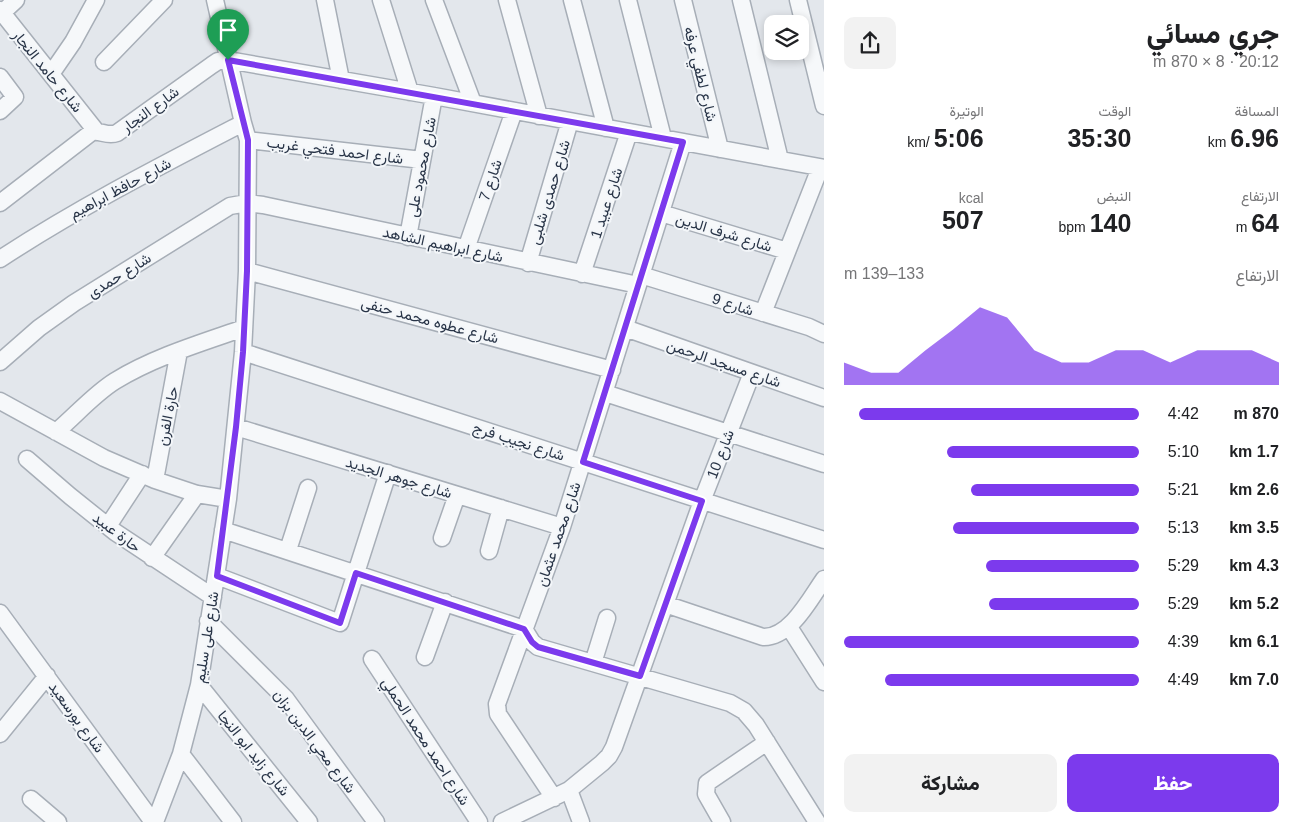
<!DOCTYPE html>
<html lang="ar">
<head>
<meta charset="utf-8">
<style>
	:root { --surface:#fff; --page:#f2f2f2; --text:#202124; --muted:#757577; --accent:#7c3aed }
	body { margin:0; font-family:Arial,Vazirmatn,sans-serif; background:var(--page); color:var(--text); direction:rtl; height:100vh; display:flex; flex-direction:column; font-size:19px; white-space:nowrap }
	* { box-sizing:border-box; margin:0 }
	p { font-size:16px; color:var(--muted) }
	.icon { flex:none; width:28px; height:28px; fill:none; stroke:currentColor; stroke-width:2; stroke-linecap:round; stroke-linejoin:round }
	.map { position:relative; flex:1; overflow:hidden; direction:ltr }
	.side { display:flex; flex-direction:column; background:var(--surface); width:475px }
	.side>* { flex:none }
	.tools { position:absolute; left:764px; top:15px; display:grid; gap:10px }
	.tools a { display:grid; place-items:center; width:45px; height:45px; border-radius:10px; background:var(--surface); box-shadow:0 2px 8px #0003; font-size:25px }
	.pin { position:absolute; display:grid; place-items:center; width:42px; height:42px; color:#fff; margin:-51px -21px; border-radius:50% 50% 50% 0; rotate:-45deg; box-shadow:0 0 5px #0007 }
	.pin .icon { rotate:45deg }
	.round { display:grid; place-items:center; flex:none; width:52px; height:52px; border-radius:10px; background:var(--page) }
	.summary { display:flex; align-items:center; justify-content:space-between; height:85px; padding:0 20px }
	h1 { font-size:28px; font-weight:800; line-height:38px }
	.figures { display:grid; grid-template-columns:repeat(3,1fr); gap:8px; height:85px; padding:5px 20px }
	.figures div { display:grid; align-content:center }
	.figures b { font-size:25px; font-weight:800 }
	.figures small { font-size:14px; font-weight:400 }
	.figures p { font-size:14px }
	.chart { height:140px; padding:10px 20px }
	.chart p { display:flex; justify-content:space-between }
	.chart svg { width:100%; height:90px; margin-top:5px; fill:var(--accent); opacity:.7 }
	.cta { display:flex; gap:10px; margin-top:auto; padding:10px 20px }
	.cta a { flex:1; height:58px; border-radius:10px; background:var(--accent); color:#fff; font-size:20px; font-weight:800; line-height:58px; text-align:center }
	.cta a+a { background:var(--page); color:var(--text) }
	ul { padding:0 20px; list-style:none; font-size:16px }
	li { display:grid; grid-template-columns:80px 60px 1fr; align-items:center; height:38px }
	li i { height:12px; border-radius:6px; background:var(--accent) }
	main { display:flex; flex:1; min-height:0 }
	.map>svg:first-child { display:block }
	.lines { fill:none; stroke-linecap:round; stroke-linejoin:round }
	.minor-casing { stroke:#a7aeb7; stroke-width:19 }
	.minor { stroke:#f6f8fa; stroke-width:16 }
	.route-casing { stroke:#fff; stroke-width:10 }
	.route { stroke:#7c3aed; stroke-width:6 }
	.labels { text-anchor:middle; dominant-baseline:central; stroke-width:4; stroke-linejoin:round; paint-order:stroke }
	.street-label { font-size:15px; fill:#283447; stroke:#f3f6f9 }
</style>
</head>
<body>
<main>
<section class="side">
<div class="summary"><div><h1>جري مسائي</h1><p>20:12 · 8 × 870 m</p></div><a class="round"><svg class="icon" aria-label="share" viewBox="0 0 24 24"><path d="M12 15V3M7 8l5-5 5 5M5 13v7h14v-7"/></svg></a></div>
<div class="figures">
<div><p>المسافة</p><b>6.96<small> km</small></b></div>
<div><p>الوقت</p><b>35:30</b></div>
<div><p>الوتيرة</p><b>5:06<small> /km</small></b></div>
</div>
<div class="figures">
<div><p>الارتفاع</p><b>64<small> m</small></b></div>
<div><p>النبض</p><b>140<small> bpm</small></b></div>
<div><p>kcal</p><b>507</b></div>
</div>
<div class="chart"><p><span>الارتفاع</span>133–139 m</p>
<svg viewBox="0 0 160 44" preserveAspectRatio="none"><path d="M0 44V33L10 38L20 38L30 27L40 17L50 6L60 11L70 27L80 33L90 33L100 27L110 27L120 33L130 27L140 27L150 27L160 33V44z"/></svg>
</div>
<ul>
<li><b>870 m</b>4:42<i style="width:95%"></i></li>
<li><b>1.7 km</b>5:10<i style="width:65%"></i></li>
<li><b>2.6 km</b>5:21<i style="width:57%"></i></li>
<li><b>3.5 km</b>5:13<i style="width:63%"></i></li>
<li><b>4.3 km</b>5:29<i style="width:52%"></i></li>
<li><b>5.2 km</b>5:29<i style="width:51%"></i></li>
<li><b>6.1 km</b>4:39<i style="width:100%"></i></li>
<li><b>7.0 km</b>4:49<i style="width:86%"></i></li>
</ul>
<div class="cta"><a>حفظ</a><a>مشاركة</a></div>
</section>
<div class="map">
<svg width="824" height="822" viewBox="0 0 824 822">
	<rect width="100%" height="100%" fill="#e3e7ec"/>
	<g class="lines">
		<g class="minor-casing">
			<path id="minor" d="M325,0l16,80
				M381,0l29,92
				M434,0l39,103
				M507,0l32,116
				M572,0l34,128
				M628,0l35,138
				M683,0l37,149
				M741,0l39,160
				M798,0l26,106
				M0,10l96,121
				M2,13l14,-13
				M104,62l60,-62
				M51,74l22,-32 23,-42
				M0,77l15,20 -15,14
				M248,140l174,20
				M0,203l92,-71c9,-2 15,5 25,1l95,-68 6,-4 10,-1 206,36 390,72
				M661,213l126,38
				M408,237l26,-141
				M466,249l48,-138
				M0,259c78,-51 160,-93 243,-136
				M528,263l42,-142
				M247,271l365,99
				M582,274l47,-142
				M641,275l168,52 15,7
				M763,313l57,-145
				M625,328l199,70
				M243,352l581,188
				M0,362l39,-34 35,-25 156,-97 17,-3 16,2 375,80
				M605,393l219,71
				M0,401l104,57 51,22 42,14 31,5
				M236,427l326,100
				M56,432c19,-16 38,-38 59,-51 39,-24 86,-38 129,-53
				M27,459l43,37 45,36 98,65
				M155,480l24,-129
				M108,526l34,-52
				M223,530l301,99 8,13 6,5 192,56 14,8 12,14 61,97
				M442,538l15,-43
				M288,550l20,-62
				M489,551l12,-43
				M152,558l45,-64
				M217,576l123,47 48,-150
				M665,604l98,33c27,1 47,-38 61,-58
				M0,613l153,209
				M208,621l78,78 90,123
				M789,627l35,55
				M425,657l20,-55
				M372,659l107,163
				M593,663l14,-45
				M199,685l110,137
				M0,734l47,-58
				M181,754l52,68
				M569,790l12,32
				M554,798l-56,-84 -1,-10 65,-177 121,-385
				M31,799l27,23
				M155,822l26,-68 18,-69 29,-186 15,-147 4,-81 1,-131 -5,-17 -28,-123
				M502,822l67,-32 33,-27 7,-7 5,-9 88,-246 50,-128
				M722,822l-16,-28 1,-11 60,-41"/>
		</g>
		<use href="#minor" class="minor"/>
	</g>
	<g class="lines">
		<g class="route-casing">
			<path id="route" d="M228,60l455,82 -100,320 119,39 -62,175 -102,-29 -6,-5 -8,-13 -168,-56 -16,50 -123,-47 19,-149 7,-75 4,-81 1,-131z"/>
		</g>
		<use href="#route" class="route"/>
	</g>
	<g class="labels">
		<g class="street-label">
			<text transform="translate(48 71) rotate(51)">شارع حامد النجار</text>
			<text transform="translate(701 74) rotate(76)">شارع لطفي عرفه</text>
			<text transform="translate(150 109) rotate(-36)">شارع النجار</text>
			<text transform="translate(335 150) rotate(7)">شارع احمد فتحي غريب</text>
			<text transform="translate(421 167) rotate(-79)">شارع محمود على</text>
			<text transform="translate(490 180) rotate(-71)">شارع 7</text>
			<text transform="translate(120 188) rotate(-28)">شارع حافظ ابراهيم</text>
			<text transform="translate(549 192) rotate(-73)">شارع حمدى شلبى</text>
			<text transform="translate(606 203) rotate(-72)">شارع عبيد 1</text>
			<text transform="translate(724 232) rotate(17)">شارع شرف الدين</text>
			<text transform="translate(443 244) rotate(12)">شارع ابراهيم الشاهد</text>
			<text transform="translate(119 275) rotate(-32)">شارع حمدى</text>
			<text transform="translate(733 304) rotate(18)">شارع 9</text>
			<text transform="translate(430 320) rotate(15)">شارع عطوه محمد حنفى</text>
			<text transform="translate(724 363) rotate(19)">شارع مسجد الرحمن</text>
			<text transform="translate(167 416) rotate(-79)">حارة الفرن</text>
			<text transform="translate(519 441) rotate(18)">شارع نجيب فرج</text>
			<text transform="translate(720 454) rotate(-69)">شارع 10</text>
			<text transform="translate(399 477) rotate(17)">شارع جوهر الجديد</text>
			<text transform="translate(117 532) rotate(37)">حارة عبيد</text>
			<text transform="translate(558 534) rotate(-71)">شارع محمد عثمان</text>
			<text transform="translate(206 637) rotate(-81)">شارع على سليم</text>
			<text transform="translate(77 717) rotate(54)">شارع بورسعيد</text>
			<text transform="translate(315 741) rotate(53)">شارع محي الدين بزان</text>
			<text transform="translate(426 741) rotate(57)">شارع احمد محمد الحملي</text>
			<text transform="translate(254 753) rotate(51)">شارع زايد ابو النجا</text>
		</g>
	</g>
</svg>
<div class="tools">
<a><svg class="icon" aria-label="layers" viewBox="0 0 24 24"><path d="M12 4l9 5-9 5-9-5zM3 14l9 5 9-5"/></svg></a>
</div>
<div class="pin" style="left:228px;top:60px;background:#1e9e55"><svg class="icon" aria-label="arrive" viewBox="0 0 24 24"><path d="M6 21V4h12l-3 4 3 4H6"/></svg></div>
</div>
</main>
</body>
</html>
